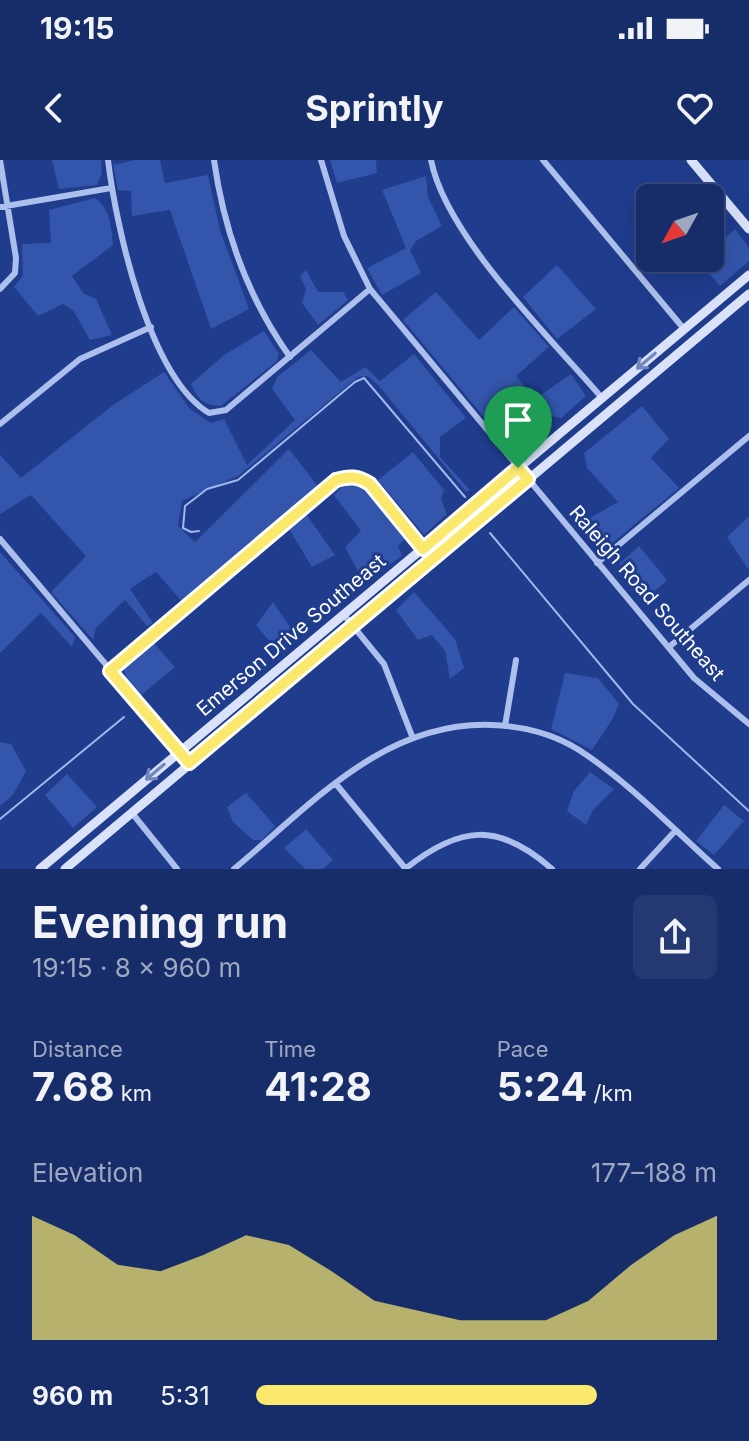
<!DOCTYPE html>
<html lang="en">
<head>
<meta charset="utf-8">
<style>
	:root { --surface:#172d6a; --page:#243972; --text:#f1f3f6; --muted:#9ea8c1; --line:#36497e; --accent:#fae96d }
	body { margin:0; font-family:Inter,sans-serif; background:var(--page); color:var(--text); height:100vh; display:flex; flex-direction:column; font-size:30px; white-space:nowrap }
	* { box-sizing:border-box; margin:0 }
	p { font-size:26px; color:var(--muted) }
	.icon { flex:none; width:44px; height:44px; fill:none; stroke:currentColor; stroke-width:2; stroke-linecap:round; stroke-linejoin:round }
	.map { position:relative; height:709px; overflow:hidden }
	.details { display:flex; flex-direction:column; background:var(--surface); flex:1 }
	.details>* { flex:none }
	.needle { width:52px; rotate:230deg }
	.fabs { position:absolute; left:636px; top:24px; display:grid; gap:16px }
	.fabs a { display:grid; place-items:center; width:88px; height:88px; border-radius:12px; background:var(--surface); box-shadow:0 8px 32px #0002,0 0 0 2px var(--line); font-size:40px }
	.pin { position:absolute; display:grid; place-items:center; width:68px; height:68px; color:#fff; margin:-82px -34px; border-radius:50% 50% 50% 0; rotate:-45deg; box-shadow:0 0 8px #0007 }
	.pin .icon { rotate:45deg }
	.round { display:grid; place-items:center; flex:none; width:84px; height:84px; border-radius:12px; background:var(--page) }
	.summary { display:flex; align-items:center; justify-content:space-between; height:136px; padding:0 32px }
	h1 { font-size:44px; font-weight:700; line-height:60px }
	.metrics { display:grid; grid-template-columns:repeat(3,1fr); gap:12px; height:136px; padding:8px 32px }
	.metrics div { display:grid; align-content:center }
	.metrics b { font-size:40px; font-weight:700 }
	.metrics small { font-size:22px; font-weight:400 }
	.metrics p { font-size:22px }
	.chart { height:224px; padding:16px 32px }
	.chart p { display:flex; justify-content:space-between }
	.chart svg { width:100%; height:144px; margin-top:8px; fill:var(--accent); opacity:.7 }
	ul { padding:0 32px; list-style:none; font-size:26px }
	li { display:grid; grid-template-columns:128px 96px 1fr; align-items:center; height:60px }
	li i { height:20px; border-radius:10px; background:var(--accent) }
	.status { display:flex; justify-content:space-between; align-items:center; height:56px; padding:0 40px; background:var(--surface); direction:ltr }
	.status svg { height:22px; fill:currentColor }
	header { display:flex; justify-content:space-between; align-items:center; height:104px; padding:0 32px; background:var(--surface); font-size:36px; font-weight:700 }
	.map>svg:first-child { display:block }
	.green { fill:#3355ab }
	.lines { fill:none; stroke-linecap:round; stroke-linejoin:round }
	.stream { stroke:#a1b7ee; stroke-width:2 }
	.street { stroke:#adbfec; stroke-width:6 }
	.secondary { stroke:#d9e2f9; stroke-width:9 }
	.oneway { stroke:#7387be }
	.route-casing { stroke:#fff; stroke-width:16 }
	.route { stroke:#fae96d; stroke-width:10 }
	.labels { text-anchor:middle; dominant-baseline:central; stroke-width:6; stroke-linejoin:round; paint-order:stroke }
	.street-label { font-size:20px; fill:#fff; stroke:#1f3c8d }
</style>
</head>
<body>
<div class="status"><b>19:15</b><svg viewBox="0 0 49 12"><path d="M0 12V9h3v3zM5 12V6h3v6zM10 12V3h3v9zM15 12V0h3v12zM26 1h20v11H26zM47 4h2v5h-2z"/></svg></div>
<header><svg class="icon" aria-label="back" viewBox="0 0 24 24"><path d="M15 5l-7 7 7 7"/></svg>Sprintly<svg class="icon" aria-label="heart" viewBox="0 0 24 24"><path d="M12 20l-8-8c-3-5 5-10 8-4 3-6 11-1 8 4z"/></svg></header>
<div class="map">
<svg width="749" height="709" viewBox="0 0 749 709">
	<rect width="100%" height="100%" fill="#1f3c8d"/>
	<path class="green" d="M52,0h49l1,13 -5,12 -38,4z
		M135,0h25l5,23 43,-8 12,55 29,79 -38,20 -41,-119 -38,6 -1,-25 -13,-1 -5,-25z
		M330,0h46l1,13 -40,10z
		M426,16l2,21 14,29 -26,15 -6,9 11,23 -39,22 -15,-27 39,-20 -24,-58z
		M95,38c16,12 16,28 18,47l-41,31 11,17 13,6 16,36 -22,5 -17,-30 -10,-6 -25,12 -24,-29 9,-12 -1,-31 29,-1 -2,-33z
		M735,69l14,19v13l-29,25 -21,-25 11,-3v-7z
		M557,105l39,44 -39,30 -34,-42z
		M306,110l12,22h25l5,8 -30,25 -16,-22 4,-14 -6,-13z
		M436,132l43,48 35,-33 35,40 -33,29 19,23 36,-25 15,22 -25,22 -16,-3 -16,-14 -35,28 -91,-109z
		M264,171l15,23 -2,7 -56,45c-17,-1 -23,-6 -30,-22l33,-29z
		M311,190l30,32 24,-15 15,14 34,-27 52,64 -26,19v20l30,33 -4,2 -87,-106 -11,-10 -10,1 -120,99 -56,25 -4,25 17,16 94,-93 31,40 -136,115 -28,-32 -26,17 23,34 -6,3 -22,-26 -29,28 -3,12 -42,-48 35,-36 -55,-61 -31,19v-59l21,23 92,-73 51,-33 26,37 21,14 13,-4 23,46 48,-45 -23,-31 5,-12z
		M642,246l27,33 -18,19 28,30 -79,65 -21,-29 39,-22 -31,-34 -3,-15z
		M413,292l31,38 -3,9 6,15 -23,21 -46,-55z
		M354,324l7,2 45,52 -8,8 4,10 -38,27 -19,-36 16,-16 -27,-36 9,-9z
		M306,354l29,41 -23,12 -23,-38z
		M749,356v53h-1l-21,-32z
		M639,386l28,34 -24,21 -23,-26v-12z
		M0,392l75,85 -3,10 -31,-34 -41,40z
		M414,432l41,47 9,29 -14,11 -5,-28 -13,-16 -14,5 -22,-30z
		M273,442l25,37 -19,14 -23,-28z
		M153,482l22,25 -36,30 -11,-12 -4,-16z
		M565,513l33,5 21,26 -7,16 -20,30 -41,-21z
		M0,582l11,2 15,27 -13,24 -13,11z
		M590,612l24,17 -21,21 -7,15 -19,-14 7,-20z
		M67,614l30,33 -24,21 -28,-33z
		M246,633l29,33 -13,14h-9l-20,-18 -6,-15z
		M724,645l20,16 -30,34 -18,-14z
		M306,669l27,31 -10,9h-18l-21,-21z"/>
	<g class="lines">
		<path class="stream" d="M199,371l-8,1 -8,-4 2,-22 22,-17 31,-9 117,-98 9,-4 101,119
			M490,373l143,171 116,107
			M0,659l124,-102"/>
		<path class="street" d="M108,0c8,67 41,217 101,253l17,-3 144,-121
			M214,0c10,71 34,138 76,197
			M321,0l23,76 26,53 324,389 55,46
			M431,0c15,77 119,177 171,238
			M543,0l141,169
			M0,47l111,-19
			M0,129l15,-16 1,-15 -16,-98
			M0,264l80,-65 71,-32
			M0,379l189,224
			M597,403l152,-127
			M344,455l40,49 28,72
			M669,487l80,-67
			M110,511l226,-191c13,-4 22,-4 34,4l53,65
			M505,566l11,-66
			M336,624l69,84
			M132,653l45,56
			M234,709c78,-65 150,-148 258,-144 30,1 62,9 87,25 51,33 94,79 139,119
			M405,709c54,-43 93,-48 147,0
			M640,709l35,-38"/>
		<path class="secondary" d="M691,0l58,69
			M40,709l709,-594
			M65,709l684,-575"/>
	</g>
	<defs><path id="oneway-shaft" d="M-6 0H5M1.5-3L5.5 0L1.5 3" fill="none" stroke-width="1.6" stroke-linecap="round" stroke-linejoin="round" transform="scale(2)"/></defs>
	<g class="oneway">
		<use href="#oneway-shaft" transform="translate(646 201) rotate(140)"/>
		<use href="#oneway-shaft" transform="translate(155 612) rotate(140)"/>
	</g>
	<g class="lines">
		<g class="route-casing">
			<path id="route" d="M518,308l10,11 -339,284 -79,-92 226,-191c13,-4 22,-4 34,4l53,65z"/>
		</g>
		<use href="#route" class="route"/>
	</g>
	<g class="labels">
		<g class="street-label">
			<text transform="translate(647 433) rotate(49)">Raleigh Road Southeast</text>
			<text transform="translate(291 475) rotate(-40)">Emerson Drive Southeast</text>
		</g>
	</g>
</svg>
<div class="fabs">
<a><svg class="needle" viewBox="-14 -14 28 28"><path d="M0-13l5 13h-10z" fill="#e53935"/><path d="M0 13l5-13h-10z" fill="#9ea8c1"/></svg></a>
</div>
<div class="pin" style="left:518px;top:308px;background:#1e9e55"><svg class="icon" aria-label="arrive" viewBox="0 0 24 24"><path d="M6 21V4h12l-3 4 3 4H6"/></svg></div>
</div>
<section class="details">
<div class="summary"><div><h1>Evening run</h1><p>19:15 · 8 × 960 m</p></div><a class="round"><svg class="icon" aria-label="share" viewBox="0 0 24 24"><path d="M12 15V3M7 8l5-5 5 5M5 13v7h14v-7"/></svg></a></div>
<div class="metrics">
<div><p>Distance</p><b>7.68<small> km</small></b></div>
<div><p>Time</p><b>41:28</b></div>
<div><p>Pace</p><b>5:24<small> /km</small></b></div>
</div>
<div class="chart"><p><span>Elevation</span>177–188 m</p>
<svg viewBox="0 0 160 44" preserveAspectRatio="none"><path d="M0 44V6L10 12L20 21L30 23L40 18L50 12L60 15L70 23L80 32L90 35L100 38L110 38L120 38L130 32L140 21L150 12L160 6V44z"/></svg>
</div>
<ul>
<li><b>960 m</b>5:31<i style="width:74%"></i></li>
</ul>
</section>
</body>
</html>
